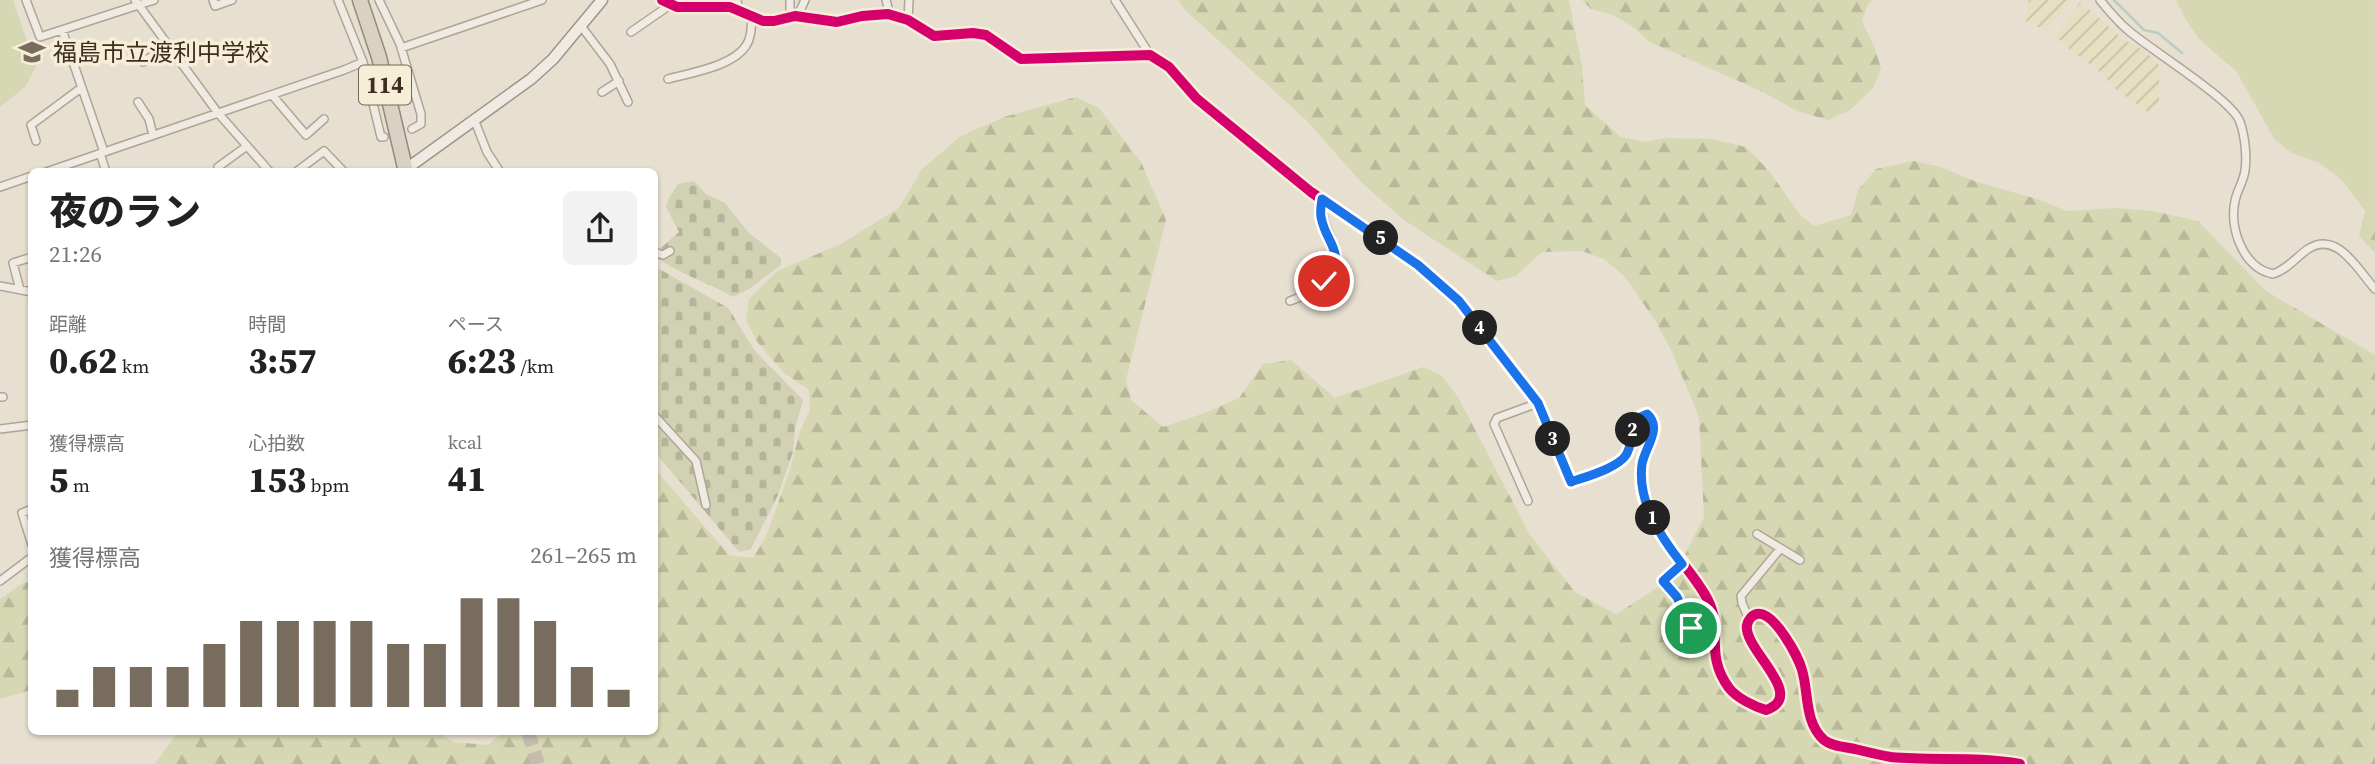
<!DOCTYPE html>
<html lang="ja">
<head>
<meta charset="utf-8">
<style>
	:root { --surface:#fff; --page:#f2f2f2; --text:#222; --muted:#767676; --accent:#786c5e }
	body { margin:0; font-family:"Source Serif 4","Noto Sans JP",serif; background:var(--page); color:var(--text); height:100vh; display:flex; flex-direction:column; font-size:26px; white-space:nowrap }
	* { box-sizing:border-box; margin:0 }
	p { font-size:23px; color:var(--muted) }
	.icon { flex:none; width:38px; height:38px; fill:none; stroke:currentColor; stroke-width:2; stroke-linecap:round; stroke-linejoin:round }
	.map { position:relative; flex:1; overflow:hidden }
	.panel { position:absolute; left:28px; top:168px; width:630px; height:567px; display:flex; flex-direction:column; background:var(--surface); border-radius:10px; box-shadow:0 2px 5px #0004 }
	.panel>* { flex:none }
	.pin { position:absolute; display:grid; place-items:center; width:60px; height:60px; color:#fff; margin:-30px; border:4px solid #fff; border-radius:50%; box-shadow:0 2px 7px #0007 }
	.km { position:absolute; width:35px; height:35px; margin:-18px; border-radius:50%; background:#222; color:#fff; font-size:19px; line-height:35px; text-align:center }
	.round { display:grid; place-items:center; flex:none; width:74px; height:74px; border-radius:10px; background:var(--page) }
	.headline { display:flex; align-items:center; justify-content:space-between; height:119px; padding:0 21px }
	h1 { font-size:38px; font-weight:800; line-height:52px }
	.figures { display:grid; grid-template-columns:repeat(3,1fr); gap:10px; height:119px; padding:7px 21px }
	.figures div { display:grid; align-content:center }
	.figures b { font-size:35px; font-weight:800 }
	.figures small { font-size:19px; font-weight:400 }
	.figures p { font-size:19px }
	.chart { height:196px; padding:14px 21px }
	.chart p { display:flex; justify-content:space-between }
	.chart svg { width:100%; height:126px; margin-top:7px; stroke:var(--accent); stroke-width:6 }
	.map>svg:first-child { display:block }
	.farmland { fill:url(#farmland-furrows) }
	.forest { fill:url(#forest-firs) }
	.cemetery { fill:url(#cemetery-stones) }
	.garden { fill:#d6d7b3 }
	.lines { fill:none; stroke-linecap:round; stroke-linejoin:round }
	.stream { stroke:#bcccc2; stroke-width:2.5 }
	.highway-tunnel { stroke:#c5bcae; stroke-width:14; stroke-dasharray:14 7; stroke-linecap:butt }
	.street-casing { stroke:#ada599; stroke-width:10 }
	.secondary-casing { stroke:#9c958a; stroke-width:13 }
	.highway-casing { stroke:#928b80; stroke-width:17 }
	.street { stroke:#efebe3; stroke-width:7 }
	.secondary { stroke:#efebe3; stroke-width:10 }
	.highway { stroke:#dad1c2; stroke-width:14 }
	.cycleway-casing { stroke:#f7eed8; stroke-width:15 }
	.cycleway { stroke:#d6006c; stroke-width:10 }
	.route-casing { stroke:#fff; stroke-width:14 }
	.route { stroke:#1a73e8; stroke-width:9 }
	.labels { text-anchor:middle; dominant-baseline:central; stroke-width:7; stroke-linejoin:round; paint-order:stroke }
	.shield { fill:#f7eed8; stroke:#756857; stroke-width:2 }
	.shield-label { font-size:23px; font-weight:bold; fill:#3d2e20 }
	.poi-label { font-size:24px; fill:#3d2e20; stroke:#f7eed8; text-anchor:start }
</style>
</head>
<body>
<div class="map">
<svg width="2375" height="764" viewBox="0 0 2375 764">
	<defs>
		<pattern id="farmland-furrows" width="10" height="10" patternUnits="userSpaceOnUse" patternTransform="scale(1.75)"><rect width="10" height="10" fill="#e6dfc2"/><path d="M-1 1l2-2M0 10L10 0M9 11l2-2" fill="none" stroke="#c6c0a6"/></pattern>
		<pattern id="forest-firs" width="22" height="20" patternUnits="userSpaceOnUse" patternTransform="scale(1.75)"><rect width="22" height="20" fill="#d6d7b3"/><path d="M5 1l3.5 6h-7zM16 11l3.5 6h-7z" fill="#b9b99a"/></pattern>
		<pattern id="cemetery-stones" width="16" height="16" patternUnits="userSpaceOnUse" patternTransform="scale(1.75)"><rect width="16" height="16" fill="#d1d1b3"/><path d="M2 7V4a2 2 0 0 1 4 0v3zM10 15v-3a2 2 0 0 1 4 0v3z" fill="#b4b49a"/></pattern>
	</defs>
	<rect width="100%" height="100%" fill="#e7e0d1"/>
	<path class="farmland" d="M2029,0h41l-23,31 -23,-11z
		M2080,2l45,39 9,3 12,8 13,13v39l-11,8 -31,-22 -20,-21 -31,-22 -10,-11z"/>
	<path class="forest" d="M1178,0h391l13,66 3,39 36,32 23,5 23,-4 45,1 34,8 23,24 31,44 14,11 37,-11 7,-25 18,-21 38,-8 27,6 33,14 66,19 27,11 49,-3 37,3 45,10 68,70 109,64v409h-2220l23,-32h260l15,10 35,3 15,-13h151l1,-263 74,86 24,3 13,-22 23,-63 11,-42 10,-21 -1,-20 -25,-17 -26,-30 -12,-22 3,-22 28,-28 64,-27 58,-36 23,-39 39,-33 43,-19 72,-20 23,11 42,54 25,58 -40,160 5,20 32,27 42,-14 34,-15 24,-34 28,-4 44,38 88,-31 18,8 17,22 72,138 45,57 41,22 57,-36 31,-61 -5,-100 -28,-67 -15,-28 -31,-45 -21,-18 -22,-8 -40,1 -26,24 -19,5 -93,-61 -43,-38 -55,-62 -121,-110z
		M1582,0h292l-6,4 -6,17 14,30 5,18 -8,19 -23,22 -22,10 -31,-9 -36,-20 -111,-49 -18,-16 -19,-11 -22,-6z
		M2365,212h10v41l-16,-17z
		M31,582v108l-31,9v-100l23,-16z"/>
	<path class="cemetery" d="M694,181l12,13 19,9 24,30 32,25v7l-32,24 -16,8c-25,-15 -55,-23 -77,-40l6,-10 17,-15 -13,-25 3,-9 9,-14z
		M654,266l74,42 27,43 48,49 -8,29 -2,23 -15,43 -27,54 -12,3 -84,-100z"/>
	<path class="garden" d="M0,0h13l23,67 -11,20 -25,20z
		M2176,0h199v224l-33,-44 -23,-17 -27,-10 -17,-13 -39,-69 -36,-31 -14,-20z"/>
	<g class="lines">
		<path class="stream" d="M2114,0l30,30 14,3 24,20"/>
		<path class="highway-tunnel" d="M528,732l10,32"/>
		<g class="street-casing">
			<path id="street" d="M26,0l14,37 114,-37
				M135,0l83,113 52,59
				M213,0l2,6 17,-6
				M338,0l25,62 18,75h3
				M379,0l21,44 21,70v10l-9,5
				M662,0l15,7h53l33,14h11l21,-5 42,6 25,-6 26,-2 20,6 26,16 39,-3 13,2 35,24 129,-4 19,12 27,31 115,94 107,73 41,36 79,102 33,79c14,-5 47,-14 55,-27 7,-11 5,-26 12,-37l8,-4c5,4 8,7 8,13 0,8 -5,13 -8,20 -5,15 -6,33 -3,48 9,41 47,70 65,105 15,30 -4,54 21,88 8,10 24,18 37,22 42,-15 -23,-60 -19,-85 1,-5 5,-10 10,-11 17,-3 41,42 45,56 7,23 2,52 22,70 7,6 21,7 31,9 12,3 24,6 36,8 43,4 86,-1 129,7
				M737,0l2,12
				M790,0v18
				M886,0l4,15
				M1115,0l35,55
				M2100,0c9,11 18,22 29,31 22,19 104,69 111,91 5,14 7,35 5,48 -1,11 -8,20 -10,31 -6,27 8,67 38,73 15,-5 22,-16 35,-25 29,-19 50,21 67,40
				M797,17l8,-17
				M908,20l1,-20
				M581,26l29,38 18,38
				M62,30l42,122
				M631,32l39,-27
				M401,48l141,-48
				M143,62l25,-16
				M668,79c22,-6 67,-13 79,-35 5,-8 4,-18 5,-27
				M602,92l17,-11
				M272,95l34,40 18,-16
				M138,102l11,17 4,16
				M474,119l13,33 13,20
				M36,141l-5,-16 50,-37
				M100,153l6,19
				M218,167l29,-21
				M46,172l298,-102 19,-8
				M296,172l28,-21 20,21
				M0,187l32,-11
				M654,252l9,3 7,-4
				M0,286l32,6
				M20,290l-7,-27 19,-6
				M1290,301c20,-7 50,-24 45,-49 -4,-22 -14,-26 -13,-53
				M0,397h3
				M654,415l42,46 10,44
				M0,429l32,-4
				M1528,501l-34,-77 3,-6 41,-15
				M32,509l-10,4 10,32
				M1757,534l43,26
				M1681,564l-18,17 14,16 14,31
				M0,581l32,-24
				M1749,619l-7,-16 -1,-7 39,-47"/>
		</g>
		<g class="secondary-casing">
			<path id="secondary" d="M402,172l129,-93 22,-20 49,-59"/>
		</g>
		<g class="highway-casing">
			<path id="highway" d="M360,0l19,57 27,115"/>
		</g>
		<use href="#street" class="street"/>
		<use href="#secondary" class="secondary"/>
		<use href="#highway" class="highway"/>
		<g class="cycleway-casing">
			<path id="cycleway" d="M662,0l15,7h53l33,14h11l21,-5 42,6 25,-6 26,-2 20,6 26,16 39,-3 13,2 35,24 129,-4 19,12 27,31 115,94 107,73 41,36 79,102 33,79c14,-5 47,-14 55,-27 7,-11 5,-26 12,-37l8,-4c5,4 8,7 8,13 0,8 -5,13 -8,20 -5,15 -6,33 -3,48 9,41 47,70 65,105 15,30 -4,54 21,88 8,10 24,18 37,22 42,-15 -23,-60 -19,-85 1,-5 5,-10 10,-11 17,-3 41,42 45,56 7,23 2,52 22,70 7,6 21,7 31,9 12,3 24,6 36,8 43,4 86,-1 129,7"/>
		</g>
		<use href="#cycleway" class="cycleway"/>
	</g>
	<g class="lines">
		<g class="route-casing">
			<path id="route" d="M1324,281c25,-28 2,-36 -3,-64 -1,-6 0,-12 1,-18l96,66 41,36 79,102 33,79c14,-5 47,-14 55,-27 7,-11 5,-26 12,-37l9,-4c16,14 -2,33 -5,50 -5,37 18,72 40,100l-19,17 14,16 14,31"/>
		</g>
		<use href="#route" class="route"/>
	</g>
	<defs>
		<g id="school-bare" transform="scale(2.1)"><path d="M0-5L7-2L0 1L-7-2ZM-4 1L0 2.5L4 1V4Q0 6-4 4Z" fill="#786c5e" stroke="#f7eed8" stroke-width="2.5" paint-order="stroke"/></g>
	</defs>
	<g fill-rule="evenodd">
		<use href="#school-bare" x="32" y="52"/>
	</g>
	<g class="labels">
		<rect class="shield" x="359" y="65.5" width="52" height="39" rx="5"/>
		<g class="shield-label">
			<text x="385" y="85">114</text>
		</g>
		<g class="poi-label">
			<text x="53" y="52">福島市立渡利中学校</text>
		</g>
	</g>
</svg>
<div class="pin" style="left:1691px;top:628px;background:#1e9e55"><svg class="icon" aria-label="arrive" viewBox="0 0 24 24"><path d="M6 21V4h12l-3 4 3 4H6"/></svg></div>
<div class="pin" style="left:1324px;top:281px;background:#d93025"><svg class="icon" aria-label="check" viewBox="0 0 24 24"><path d="M5 12l5 5 9-10"/></svg></div>
<b class="km" style="left:1653px;top:518px">1</b>
<b class="km" style="left:1633px;top:430px">2</b>
<b class="km" style="left:1553px;top:439px">3</b>
<b class="km" style="left:1480px;top:328px">4</b>
<b class="km" style="left:1381px;top:238px">5</b>
<section class="panel">
<div class="headline"><div><h1>夜のラン</h1><p>21:26</p></div><a class="round"><svg class="icon" aria-label="share" viewBox="0 0 24 24"><path d="M12 15V3M7 8l5-5 5 5M5 13v7h14v-7"/></svg></a></div>
<div class="figures">
<div><p>距離</p><b>0.62<small> km</small></b></div>
<div><p>時間</p><b>3:57</b></div>
<div><p>ペース</p><b>6:23<small> /km</small></b></div>
</div>
<div class="figures">
<div><p>獲得標高</p><b>5<small> m</small></b></div>
<div><p>心拍数</p><b>153<small> bpm</small></b></div>
<div><p>kcal</p><b>41</b></div>
</div>
<div class="chart"><p><span>獲得標高</span>261–265 m</p>
<svg viewBox="0 0 160 44" preserveAspectRatio="none"><path d="M5 44V38M15 44V30M25 44V30M35 44V30M45 44V22M55 44V14M65 44V14M75 44V14M85 44V14M95 44V22M105 44V22M115 44V6M125 44V6M135 44V14M145 44V30M155 44V38"/></svg>
</div>
</section>
</div>
</body>
</html>
